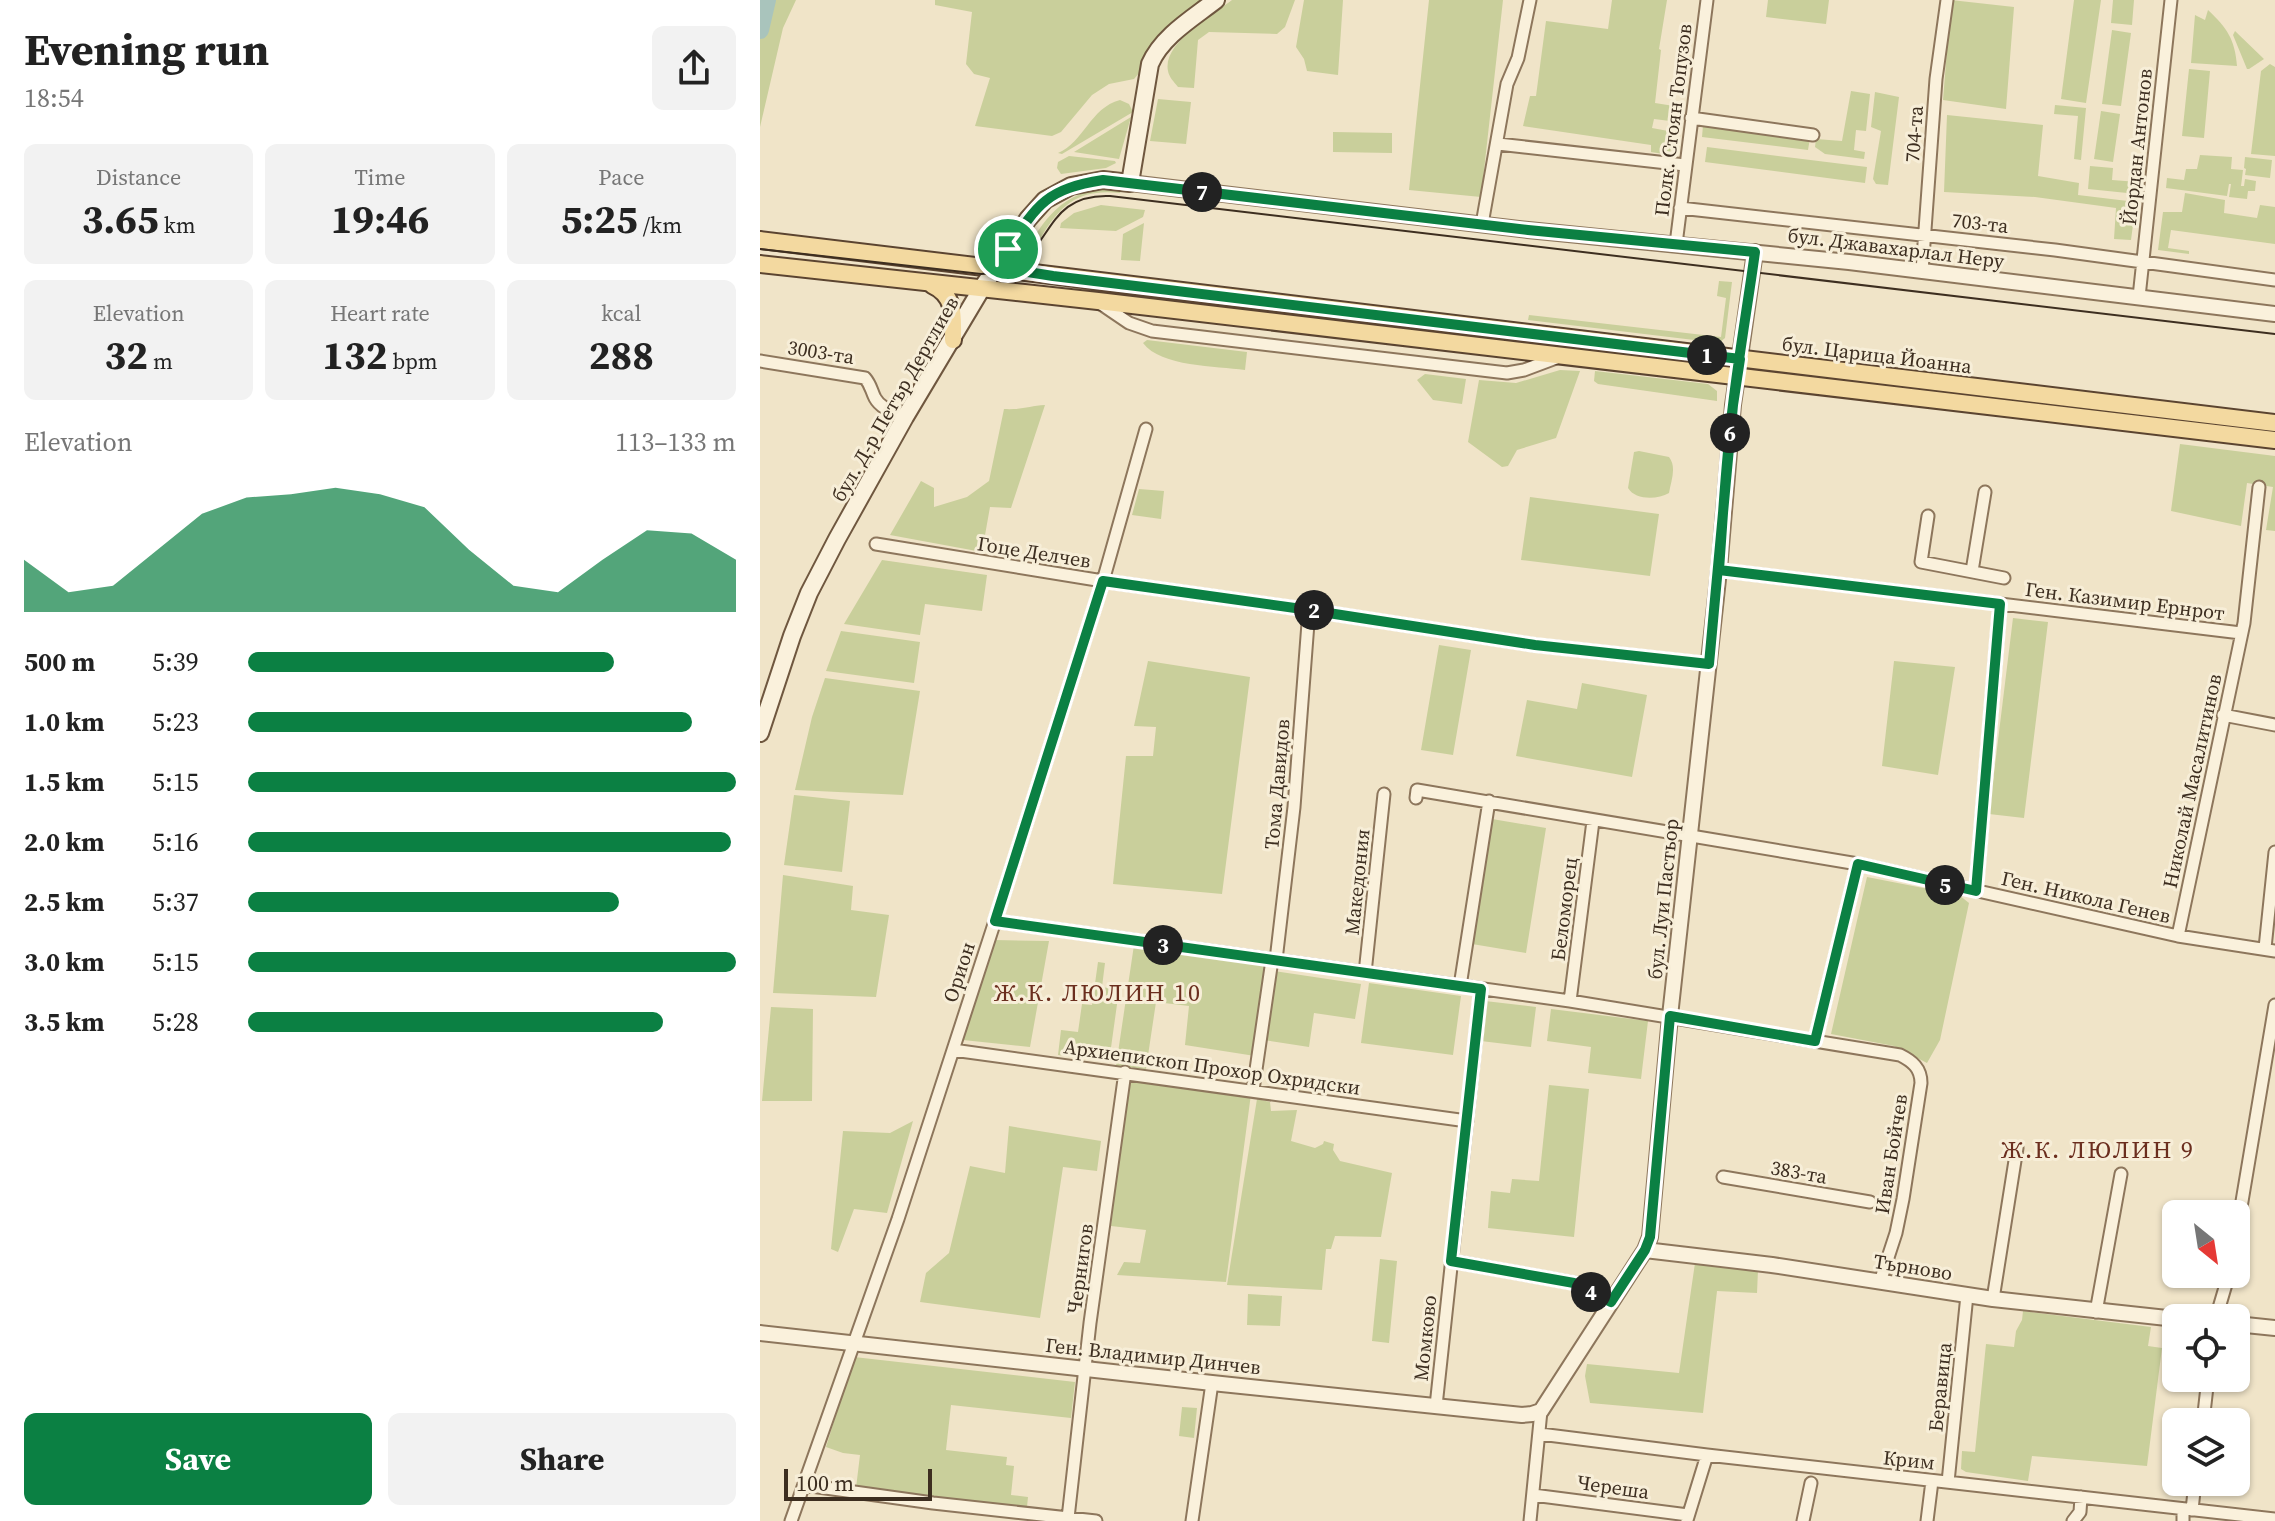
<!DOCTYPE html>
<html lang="en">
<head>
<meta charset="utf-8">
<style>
	:root { --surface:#fff; --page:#f2f2f2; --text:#222; --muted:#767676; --accent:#0b8043 }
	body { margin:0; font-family:"Source Serif 4",serif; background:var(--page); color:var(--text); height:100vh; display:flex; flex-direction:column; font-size:30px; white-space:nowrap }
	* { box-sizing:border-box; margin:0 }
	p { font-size:26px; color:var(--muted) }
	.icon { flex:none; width:44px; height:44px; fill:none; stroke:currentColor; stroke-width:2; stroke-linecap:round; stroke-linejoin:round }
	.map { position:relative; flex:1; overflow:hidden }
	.panel { display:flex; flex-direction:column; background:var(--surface); width:760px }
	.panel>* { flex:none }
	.needle { width:52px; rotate:150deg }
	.fabs { position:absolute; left:1402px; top:1200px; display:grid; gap:16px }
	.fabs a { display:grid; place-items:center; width:88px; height:88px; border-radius:12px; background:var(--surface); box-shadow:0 2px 6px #0004; font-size:40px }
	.scale { position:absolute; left:24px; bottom:20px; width:148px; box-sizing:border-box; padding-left:8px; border:4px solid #3d2e20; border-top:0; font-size:22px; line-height:28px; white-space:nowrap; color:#3d2e20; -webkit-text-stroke:6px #f7eed8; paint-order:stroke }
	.pin { position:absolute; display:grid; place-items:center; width:68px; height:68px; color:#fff; margin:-34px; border:4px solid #fff; border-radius:50%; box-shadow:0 2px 8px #0007 }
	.km { position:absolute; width:40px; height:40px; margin:-20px; border-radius:50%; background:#222; color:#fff; font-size:22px; line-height:40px; text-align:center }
	.round { display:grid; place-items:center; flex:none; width:84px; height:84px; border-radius:12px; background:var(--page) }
	.overview { display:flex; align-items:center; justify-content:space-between; height:136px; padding:0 24px }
	h1 { font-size:44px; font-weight:700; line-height:60px }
	.figures { display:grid; grid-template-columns:repeat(3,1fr); gap:12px; height:136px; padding:8px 24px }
	.figures div { display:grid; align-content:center; border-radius:12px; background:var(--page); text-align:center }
	.figures b { font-size:40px; font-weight:700 }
	.figures small { font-size:22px; font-weight:400 }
	.figures p { font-size:22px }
	.chart { height:224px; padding:16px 24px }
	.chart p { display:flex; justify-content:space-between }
	.chart svg { width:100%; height:144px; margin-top:8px; fill:var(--accent); opacity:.7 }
	.cta { display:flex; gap:16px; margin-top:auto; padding:16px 24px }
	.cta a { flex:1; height:92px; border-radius:12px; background:var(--accent); color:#fff; font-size:32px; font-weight:700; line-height:92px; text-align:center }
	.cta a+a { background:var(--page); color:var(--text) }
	ul { padding:0 24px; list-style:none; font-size:26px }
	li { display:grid; grid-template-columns:128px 96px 1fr; align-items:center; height:60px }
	li i { height:20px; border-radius:10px; background:var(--accent) }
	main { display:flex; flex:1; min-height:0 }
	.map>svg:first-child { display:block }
	.green { fill:#c9cf9b }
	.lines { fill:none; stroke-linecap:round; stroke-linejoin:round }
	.river { stroke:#a9c4bc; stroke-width:18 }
	.minor-casing { stroke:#8d765c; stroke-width:15 }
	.tertiary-casing { stroke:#8d765c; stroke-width:18 }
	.secondary-casing { stroke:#6f573f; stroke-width:20 }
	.primary-casing { stroke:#5b4430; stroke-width:20 }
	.minor { stroke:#faf1dc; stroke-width:11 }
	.tertiary { stroke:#faf1dc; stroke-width:14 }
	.secondary { stroke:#faf1dc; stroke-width:16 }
	.primary { stroke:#f3d9a0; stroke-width:16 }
	.tram { stroke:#3d2e20; stroke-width:2 }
	.route-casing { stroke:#fff; stroke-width:16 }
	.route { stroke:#0b8043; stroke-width:10 }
	.labels { text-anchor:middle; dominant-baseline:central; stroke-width:6; stroke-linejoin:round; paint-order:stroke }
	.street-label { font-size:20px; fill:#3d2e20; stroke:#f7eed8 }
	.quarter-label { font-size:24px; letter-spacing:2px; fill:#6b2e1e; stroke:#f7eed8 }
</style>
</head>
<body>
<main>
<section class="panel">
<div class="overview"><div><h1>Evening run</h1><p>18:54</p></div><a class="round"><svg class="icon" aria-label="share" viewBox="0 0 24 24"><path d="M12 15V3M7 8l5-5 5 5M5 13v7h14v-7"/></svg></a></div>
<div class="figures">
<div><p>Distance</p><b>3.65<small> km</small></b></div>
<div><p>Time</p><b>19:46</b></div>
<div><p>Pace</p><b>5:25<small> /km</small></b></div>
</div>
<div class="figures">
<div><p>Elevation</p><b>32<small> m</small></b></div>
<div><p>Heart rate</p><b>132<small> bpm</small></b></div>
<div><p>kcal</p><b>288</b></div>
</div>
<div class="chart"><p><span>Elevation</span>113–133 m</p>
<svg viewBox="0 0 160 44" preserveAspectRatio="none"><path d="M0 44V28L10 38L20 36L30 25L40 14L50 9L60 8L70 6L80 8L90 12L100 25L110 36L120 38L130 28L140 19L150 20L160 28V44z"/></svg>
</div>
<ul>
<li><b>500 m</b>5:39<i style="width:75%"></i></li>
<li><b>1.0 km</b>5:23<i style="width:91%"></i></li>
<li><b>1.5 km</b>5:15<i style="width:100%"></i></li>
<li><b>2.0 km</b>5:16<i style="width:99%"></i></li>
<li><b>2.5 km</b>5:37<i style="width:76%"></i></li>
<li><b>3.0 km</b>5:15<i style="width:100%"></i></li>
<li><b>3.5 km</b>5:28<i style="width:85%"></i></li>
</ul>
<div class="cta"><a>Save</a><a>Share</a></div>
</section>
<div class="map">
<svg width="1515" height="1521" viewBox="0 0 1515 1521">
	<rect width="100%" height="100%" fill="#f0e4c8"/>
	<path class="green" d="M0,0h36l-13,28 -23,99z
		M175,0h270l-58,52 -7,20 -6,7 -25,5 -17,11 -31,37 -9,4 -77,-10 15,-48 -16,-4 -8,-10 6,-52 -37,-7z
		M472,0h63l-10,27 -8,7 -68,-2 -11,8 -4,48 -16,-1c-4,-5 -9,-10 -10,-16 -6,-28 45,-56 64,-71z
		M544,0h39l-5,75 -31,-4 -3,-12 -8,-12z
		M669,0h74l-22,197 -72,-7z
		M852,0h55l-8,49 2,1 -6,53 19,3 6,9 -10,6 -16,-2 -2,9 27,5v4h-7l-2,18 -19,-3v-7l-128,-19 7,-30h6l10,-75 62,8z
		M1008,0h61l-3,24 -60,-7z
		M1191,0l63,7 -8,102 -63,-9z
		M1314,0h27l-15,103 -25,-4z
		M1353,0h21l-2,25 -21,-2z
		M1448,10c19,18 27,29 29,56l-46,-3 4,-48 10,5z
		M1352,30l19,3 -10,73 -19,-2z
		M1475,31l29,28 -15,10h-2l-14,-34z
		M1510,64l5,3v89l-24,-2 10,-83z
		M1429,69l21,2 -6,67 -22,-2z
		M1091,91l19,3 -4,37 -10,-1 -2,20 11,2 -1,7 -39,-5 -10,-7 1,-8 26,2z
		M1115,92l24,5 -11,88 -12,-1 -3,-5 8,-48 -10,-4z
		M398,99l33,3 -5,42 -36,-3z
		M360,100l9,4 4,8 -71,42 -4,-1c26,-11 32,-45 62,-53z
		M1295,105l31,3 -5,52 -7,-1 4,-43 -24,-2z
		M1341,111l19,3 -7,48 -19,-3z
		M1187,115l96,10 -5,51 41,7 -1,12 58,7 -5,38 -17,-1 2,-31 -81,-11 -91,-5z
		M371,117l-12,42 -45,-7z
		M943,125l107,13 -2,12 -106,-13z
		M573,132l59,1v20l-59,-1z
		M947,147l160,20 -2,16 -160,-21z
		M1440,155l32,2 -1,12 12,1 -2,16h3l1,-7 11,2 -1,10h-7l-1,8 -18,-2 2,-13h-2l-2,12 -61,-8 1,-10 17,2 2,-11h11z
		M309,156l46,5 1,2 -10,5 -45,6 -4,-6 1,-6z
		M1485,157l27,3 -2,18 -25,-3 1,-6 -2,-1z
		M1330,166l23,2 -1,12 26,2 -1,12 -49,-5z
		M348,188l13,2 -1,3c-39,-4 -57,9 -77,41 -5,9 -11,19 -20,23 19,-37 40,-66 85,-69z
		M1425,193l40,7 -1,13 33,5 3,-13 15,2v37l-104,-14 -3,18 21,3v3l-31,-4 5,-38h19z
		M341,205l44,5 -2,7 -27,14 -56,-3 1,-5 13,-10z
		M384,223l-4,38 -19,-1 2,-26z
		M959,281l13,1 -7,56 -6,5 -191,-23 1,-5 192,22 5,-39 -9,-2z
		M387,340l100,12 -2,18c-29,-4 -84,-3 -102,-27z
		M800,370l20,1 -24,67 -39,12 -9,16 -6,1 -34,-25 11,-62 37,3z
		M835,371l113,13 9,7v10l-119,-17 -4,-3z
		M665,374l41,5 -4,25 -29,-4 -16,-20z
		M285,405l-34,103 -21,-1 -8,45 -92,-17 31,-54 13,7v19l33,-10 22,-16 15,-72c17,1 25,-3 41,-4z
		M1420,444l95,12v75l-9,-1 7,-43 -26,-4 -6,43 -70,-15z
		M879,451l30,6c8,10 2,24 0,36 -12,7 -34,7 -41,-5l6,-36z
		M379,489l25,2 -3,28 -29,-4z
		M770,497l129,17 -9,62 -129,-16z
		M122,560l105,15 -5,36 -57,-7 -5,31 -76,-11z
		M1253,618l35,4 -24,196 -35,-4z
		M81,631l79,11 -6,41 -88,-12z
		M679,645l32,5 -18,105 -32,-5z
		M388,661l102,16 -28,217 -109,-10 13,-128h27l3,-29 -22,-1z
		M1134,661l61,6 -17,108 -56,-9z
		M65,678l95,13 -17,104 -108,-5 17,-73z
		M822,683l65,12 -15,82 -116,-21 11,-56 50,9z
		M34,795l56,6 -8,71 -58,-7z
		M732,819l54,9 -20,125 -54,-9z
		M23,875l70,11 -2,24 38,5 -13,82 -103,-4z
		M1107,877l92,18 10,8 -29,137 -13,23 -33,-17 -63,-12z
		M234,940l55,1 -19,106 -67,-7z
		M374,945l135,18 -14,93 -70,-11 4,-39 -33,-4 -10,67 -30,-3z
		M338,962l7,1 -3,24 17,3 -10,72 -51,-7 3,-25 17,2 4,-28 10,1z
		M514,971l87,13 -6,35 -41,-6 -5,34 -45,-7z
		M609,983l92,13 -8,59 -92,-12z
		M725,1001l51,6 -5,40 -50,-6z
		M11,1007l42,2 -1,92h-50z
		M791,1009l97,12 -7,58 -53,-6 3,-26 -44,-6z
		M368,1078l123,16 -25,188 -109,-7 7,-13 16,1 6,-33 -35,-4z
		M789,1085l40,4 -15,148 -86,-9 3,-37 19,2 2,-14 27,2z
		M497,1099l13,3 1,9 26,-1 -6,31 24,7 8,-4 1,-3 10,3 -1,6 7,11 52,12 -11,64 -46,-1 -4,13h-5l-4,41 -95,-5z
		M153,1121l-26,92 -33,-4 -16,43 -7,-3 12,-118 47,2z
		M249,1126l92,15 -4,30 -34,-4 -23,151 -120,-16 6,-29 23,-20 21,-87 35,7z
		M620,1259l17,2 -8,82 -17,-2z
		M935,1263l63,7 -1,23 -40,-2 -14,122 -113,-10 -5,-27 2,-12 92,9z
		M488,1294l34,2 -2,30 -33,-1z
		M1263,1311l128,16 -3,19 14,2 -15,118 -115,-10 -4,25 -62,-9 -5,-3 1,-18 13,1 11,-108 28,3 2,-16 6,-11z
		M94,1357l221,25 -4,36 -120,-13 -5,45 61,7 -1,8 8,1 -3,29 17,2 -1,10 -171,-19 4,-33 -17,-2 -17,-6z
		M422,1407l15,1 -3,30 -15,-2z"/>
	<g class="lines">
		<path class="river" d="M0,30l7,-30"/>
		<g class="minor-casing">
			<path id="minor" d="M931,118l122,17
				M738,144l187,21
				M920,208l375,42 220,30
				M722,224l25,-140 11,-26 12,-58
				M916,244l31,-244
				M1162,271l14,-192 11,-79
				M1379,297l32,-297
				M341,304l28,19 23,8 355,42 17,-3 32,-12
				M0,361l105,17c6,7 6,12 10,20 6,11 19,14 30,19
				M1168,516l-7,46 83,16
				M116,544l227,37 206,29 226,35 174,19
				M959,570l522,63
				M1212,571l13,-79
				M1463,715l52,10
				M656,798l1,-8 441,74 320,72 97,15
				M1216,891l24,-287
				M235,921l575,80 330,54c12,6 21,13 21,28l-18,116 -7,34 -16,49
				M1418,936l66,-313 15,-136
				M1505,948l10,-96
				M516,960l18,-153 15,-197
				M605,973l19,-179
				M700,986l29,-185
				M810,1001l23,-180
				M1055,1041l43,-177
				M193,1050l514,71
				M493,1090l19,-130
				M963,1177l147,25
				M1476,1237l39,-232
				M691,1261l123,22 37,19
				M1233,1299l24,-151
				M1336,1312l25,-138
				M1456,1318l13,-44
				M676,1406l45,-417
				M1443,1422l5,-44
				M780,1434l167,21 568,64
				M1188,1482l19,-187
				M44,1485l129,18 163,18
				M773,1495l155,20
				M1432,1510l3,-28
				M308,1518l22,-195 35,-251
				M927,1520l20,-65
				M31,1521l107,-302 97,-298 108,-340 43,-152
				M432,1521l20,-138
				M770,1521l11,-110
				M1043,1521l8,-38
				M1167,1521l5,-40
				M1313,1521l7,-9 1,-15
				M1423,1521v-12"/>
		</g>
		<g class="tertiary-casing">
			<path id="tertiary" d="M370,183l398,47 321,32 426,52
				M885,1250l127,15 221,34 183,20
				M1476,1324l39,4
				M0,1333l452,50 310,32 10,-1 9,-3 104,-161 5,-13 20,-221 49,-446 14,-165 22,-153"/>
		</g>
		<g class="secondary-casing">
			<path id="secondary" d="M0,733l32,-97 17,-43 28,-54 68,-122 77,-129 46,-69 17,-19 26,-14 32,-6 27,3 20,-119c12,-28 43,-46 66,-64"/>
		</g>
		<g class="primary-casing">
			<path id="primary" d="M0,240l1515,183
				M0,264l338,37 1177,139
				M172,285c24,11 21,32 21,55"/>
		</g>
		<use href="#minor" class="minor"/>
		<use href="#tertiary" class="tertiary"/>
		<use href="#secondary" class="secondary"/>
		<use href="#primary" class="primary"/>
		<path class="tram" d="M0,249l221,25c77,-2 52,-81 129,-78l1165,138"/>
	</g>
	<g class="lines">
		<g class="route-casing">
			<path id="route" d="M248,249l-12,18 57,9 687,83 -7,46 -24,259 -174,-19 -226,-35 -206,-29 -108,340 486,68 -30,272 123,22 37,19 34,-52 5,-13 20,-221 145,25 43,-177 118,27 24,-287 -281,-34c4,-55 7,-111 14,-165 6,-51 15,-102 22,-153l-227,-22 -425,-50c-56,9 -65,23 -95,69"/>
		</g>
		<use href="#route" class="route"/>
	</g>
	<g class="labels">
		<g class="street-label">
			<text transform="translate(913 120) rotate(-83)">Полк. Стоян Топузов</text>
			<text transform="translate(1154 134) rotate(-86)">704-та</text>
			<text transform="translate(1377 147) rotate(-84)">Йордан Антонов</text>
			<text transform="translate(1220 223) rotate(6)">703-та</text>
			<text transform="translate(1136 248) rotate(7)">бул. Джавахарлал Неру</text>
			<text transform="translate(61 352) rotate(9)">3003-та</text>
			<text transform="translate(1117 355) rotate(7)">бул. Царица Йоанна</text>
			<text transform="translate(135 399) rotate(-60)">бул. Д-р Петър Дертлиев</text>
			<text transform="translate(274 552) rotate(9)">Гоце Делчев</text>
			<text transform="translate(1365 601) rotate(7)">Ген. Казимир Ернрот</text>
			<text transform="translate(1432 781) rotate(-78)">Николай Масалитинов</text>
			<text transform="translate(517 784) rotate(-85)">Тома Давидов</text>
			<text transform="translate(597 882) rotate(-84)">Македония</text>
			<text transform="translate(1326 897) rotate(13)">Ген. Никола Генев</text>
			<text transform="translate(903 899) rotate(-84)">бул. Луи Пастьор</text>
			<text transform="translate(804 909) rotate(-83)">Беломорец</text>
			<text transform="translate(199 972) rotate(-72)">Орион</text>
			<text transform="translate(452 1067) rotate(8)">Архиепископ Прохор Охридски</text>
			<text transform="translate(1131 1154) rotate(-81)">Иван Бойчев</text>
			<text transform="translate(1039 1172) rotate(10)">383-та</text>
			<text transform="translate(1153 1267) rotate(9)">Търново</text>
			<text transform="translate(320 1269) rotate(-82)">Чернигов</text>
			<text transform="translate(665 1338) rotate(-84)">Момково</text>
			<text transform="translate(393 1356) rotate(6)">Ген. Владимир Динчев</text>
			<text transform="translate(1180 1387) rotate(-84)">Беравица</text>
			<text transform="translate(1149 1460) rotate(6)">Крим</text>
			<text transform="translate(853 1487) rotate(8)">Череша</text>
		</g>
		<g class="quarter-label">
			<text x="338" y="992">Ж.К. ЛЮЛИН 10</text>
			<text x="1338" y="1149">Ж.К. ЛЮЛИН 9</text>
		</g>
	</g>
</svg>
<div class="fabs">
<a><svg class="needle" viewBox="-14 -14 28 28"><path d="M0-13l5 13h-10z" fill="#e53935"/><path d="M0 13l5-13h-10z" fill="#767676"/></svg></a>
<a><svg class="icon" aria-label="locate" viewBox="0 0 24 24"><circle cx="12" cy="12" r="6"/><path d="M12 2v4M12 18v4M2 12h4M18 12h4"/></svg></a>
<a><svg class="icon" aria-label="layers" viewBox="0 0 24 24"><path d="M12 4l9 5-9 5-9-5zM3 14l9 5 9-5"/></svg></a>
</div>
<div class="scale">100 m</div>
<div class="pin" style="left:248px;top:249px;background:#1e9e55"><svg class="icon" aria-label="arrive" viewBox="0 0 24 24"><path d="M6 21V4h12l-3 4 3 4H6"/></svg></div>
<b class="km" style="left:947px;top:355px">1</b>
<b class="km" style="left:554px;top:610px">2</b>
<b class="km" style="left:403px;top:945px">3</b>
<b class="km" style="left:831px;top:1292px">4</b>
<b class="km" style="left:1185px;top:885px">5</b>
<b class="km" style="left:970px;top:433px">6</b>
<b class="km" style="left:442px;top:192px">7</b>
</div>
</main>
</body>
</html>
